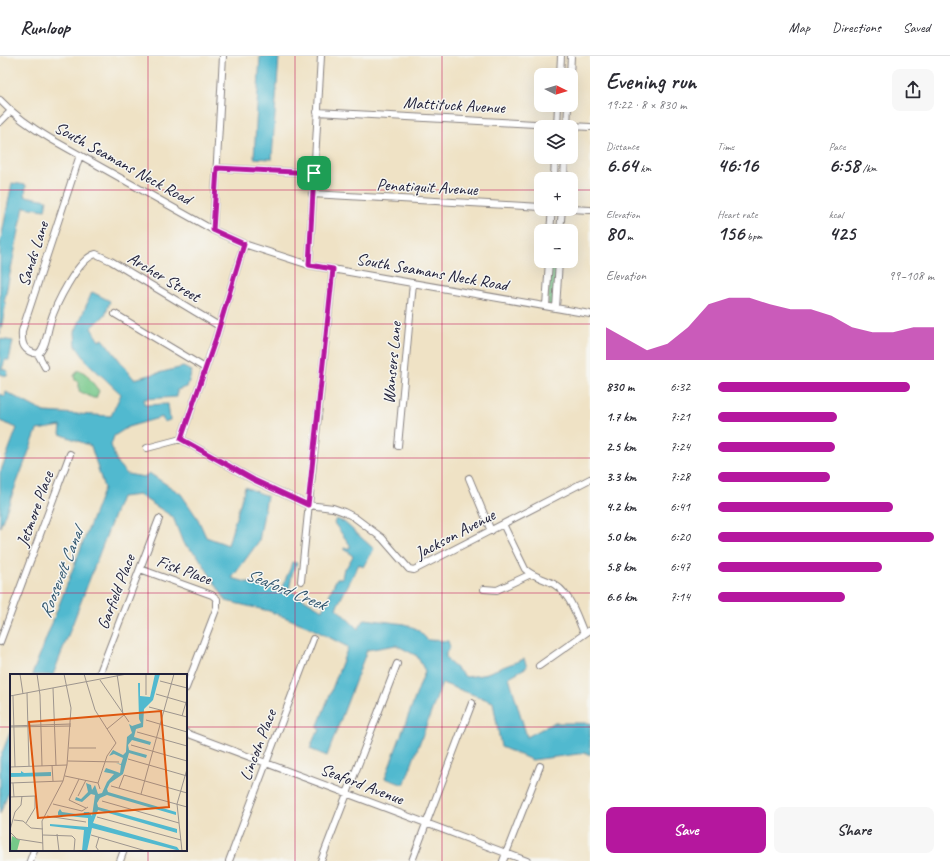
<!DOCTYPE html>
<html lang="en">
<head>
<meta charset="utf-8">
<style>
	:root { --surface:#fff; --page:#f7f7f7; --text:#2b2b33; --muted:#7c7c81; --line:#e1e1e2; --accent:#b5179e }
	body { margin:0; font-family:Caveat,sans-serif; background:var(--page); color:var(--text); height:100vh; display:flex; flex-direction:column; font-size:15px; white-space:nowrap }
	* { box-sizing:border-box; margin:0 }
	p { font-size:13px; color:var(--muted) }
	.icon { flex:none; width:22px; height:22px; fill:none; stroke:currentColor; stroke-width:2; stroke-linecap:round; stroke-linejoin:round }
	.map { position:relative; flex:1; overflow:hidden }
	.sheet { display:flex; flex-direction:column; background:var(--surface); width:360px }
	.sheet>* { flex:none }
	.needle { width:26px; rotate:95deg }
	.buttons { position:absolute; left:534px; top:12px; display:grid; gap:8px }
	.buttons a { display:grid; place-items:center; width:44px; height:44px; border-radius:8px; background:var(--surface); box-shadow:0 4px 16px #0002; font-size:20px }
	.pin { position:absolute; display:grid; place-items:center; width:34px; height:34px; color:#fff; margin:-17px; border-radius:8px; box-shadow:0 2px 6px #0006 }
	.round { display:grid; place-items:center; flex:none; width:42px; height:42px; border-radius:8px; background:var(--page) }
	.head { display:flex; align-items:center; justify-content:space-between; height:68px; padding:0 16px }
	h1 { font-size:22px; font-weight:800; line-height:30px }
	.metrics { display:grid; grid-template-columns:repeat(3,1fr); gap:6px; height:68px; padding:4px 16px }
	.metrics div { display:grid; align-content:center }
	.metrics b { font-size:20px; font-weight:800 }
	.metrics small { font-size:11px; font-weight:400 }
	.metrics p { font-size:11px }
	.chart { height:112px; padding:8px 16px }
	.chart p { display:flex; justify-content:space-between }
	.chart svg { width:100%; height:72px; margin-top:4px; fill:var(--accent); opacity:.7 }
	.cta { display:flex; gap:8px; margin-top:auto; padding:8px 16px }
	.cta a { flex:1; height:46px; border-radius:8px; background:var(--accent); color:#fff; font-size:16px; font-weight:800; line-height:46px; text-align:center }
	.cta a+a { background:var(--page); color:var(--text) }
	ul { padding:0 16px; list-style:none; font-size:13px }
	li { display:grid; grid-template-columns:64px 48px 1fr; align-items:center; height:30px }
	li i { height:10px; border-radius:5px; background:var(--accent) }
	header { display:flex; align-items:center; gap:24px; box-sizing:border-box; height:56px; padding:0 20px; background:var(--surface); border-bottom:1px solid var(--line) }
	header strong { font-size:19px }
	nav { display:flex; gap:22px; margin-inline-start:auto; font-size:14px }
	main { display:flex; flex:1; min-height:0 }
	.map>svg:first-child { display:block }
	.green { fill:#76c889; stroke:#4c7562 }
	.water { fill:#51b9cf; stroke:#3a6e85 }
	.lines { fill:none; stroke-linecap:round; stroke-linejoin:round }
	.street-casing { stroke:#888280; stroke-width:8 }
	.street { stroke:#fff; stroke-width:6 }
	.route-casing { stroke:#fff; stroke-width:8 }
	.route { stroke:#b5179e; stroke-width:5 }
	.grid { fill:none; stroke:#c2185b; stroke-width:1; stroke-opacity:0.55 }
	.labels { text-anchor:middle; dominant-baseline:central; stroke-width:3; stroke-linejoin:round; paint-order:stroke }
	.street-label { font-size:17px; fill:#22223b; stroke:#f6f6f2 }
	.water-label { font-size:18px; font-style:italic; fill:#32576f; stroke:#f6f6f2 }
	.inset-road { fill:none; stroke:#9d958e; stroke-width:1 }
	.view { fill:#de560e; fill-opacity:0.15; stroke:#de560e; stroke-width:2 }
	.inset-edge { fill:none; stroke:#22223b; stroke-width:2 }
</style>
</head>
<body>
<header>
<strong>Runloop</strong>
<nav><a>Map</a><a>Directions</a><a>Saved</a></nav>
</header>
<main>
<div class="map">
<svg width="590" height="805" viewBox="0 0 590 805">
	<rect width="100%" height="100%" fill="#f6f6f2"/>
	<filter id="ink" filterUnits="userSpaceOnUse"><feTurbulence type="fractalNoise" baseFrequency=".025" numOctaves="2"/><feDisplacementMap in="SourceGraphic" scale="8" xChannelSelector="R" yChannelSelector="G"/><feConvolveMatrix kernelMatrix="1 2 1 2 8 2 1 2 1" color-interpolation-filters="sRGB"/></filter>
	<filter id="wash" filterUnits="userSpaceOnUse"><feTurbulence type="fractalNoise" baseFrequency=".012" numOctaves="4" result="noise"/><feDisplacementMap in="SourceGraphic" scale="16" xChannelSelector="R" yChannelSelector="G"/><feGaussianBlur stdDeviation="0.9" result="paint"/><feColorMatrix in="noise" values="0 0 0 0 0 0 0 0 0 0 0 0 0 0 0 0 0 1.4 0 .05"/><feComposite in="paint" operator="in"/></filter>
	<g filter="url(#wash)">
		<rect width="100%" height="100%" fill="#efe2c5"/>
		<path class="green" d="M550,205h7l-2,45 -7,-1z
			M80,314l6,4 13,17 -3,7h-3l-14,-7v-8l-4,-3 -1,-4 3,-5z"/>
		<path class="water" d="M260,0h19l-7,103 -18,-1z
			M12,127l14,2 -1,11 22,4 -2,10 -21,-3 -20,95 2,1 -6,31v-90z
			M92,236l18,9 -5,14 -14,13 8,13 4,-2 31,40 49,-12 9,4 -5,16 -10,3v7l-33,2v6l24,-1 2,16 -6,2 -2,-5 -34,10 -14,9 -3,9 6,18 10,11 17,3 5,-4 32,21 17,25 8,18 22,8 17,-58 22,9 -8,45 -27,37 35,10 14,1 9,-20 2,-7 5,1 -5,11 -3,16 33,20 9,-13 -2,-2 8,-17h5l2,-10h2l7,-12 -3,-2 -1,-3 -5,-1v-2h6v-3l-16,-22 2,-4 8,3 30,27 -11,18 -4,-3 -23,44 22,21 7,-10 40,5 12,5 11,11 20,1 2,6 -4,6v4l4,6 16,14 16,-2 42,-16 3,8 -18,10 18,60 26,-14h37v32l-4,-2 -54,7 -31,-13 -8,-45 -51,-19 -38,102 -19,-7 40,-107 -8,-15 -21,-11 -29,5 -40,106 -17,-7 6,-16 2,1 2,-5 -3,-1 31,-81 -41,-21 -38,-15 -43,-10 -28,-45 -15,-13 -10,-26 -34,-22 -18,2 -68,178h-21l72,-187 -13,-42 -31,-12 1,-8 -24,4 -37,97v-54l17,-45 -17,-7v-27l5,2 1,-4 38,20 67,4 10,-22 -33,-31 -12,-17 -1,-14z
			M0,283l13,2 -4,19h-4l-3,9 6,2 -1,5 -7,-2z
			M11,674v55l-11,29v-56z"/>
	</g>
	<g filter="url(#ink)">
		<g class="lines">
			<g class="street-casing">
				<path id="street" d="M560,19l1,-19
					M570,19l1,-19
					M0,44c15,16 32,28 51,39l162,91 31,14 65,21 281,49
					M317,56l273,15
					M0,66l11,-11
					M557,71l1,-22
					M567,71l1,-22
					M217,112l97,5
					M554,123l1,-22
					M564,123l1,-22
					M312,138l229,13
					M571,153l19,1
					M213,174l10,-174
					M550,175l2,-22
					M560,175l2,-22
					M309,209l12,-209
					M546,250l3,-45
					M556,252l3,-47
					M115,258l90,54
					M38,298c8,-6 9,-21 12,-31 5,-17 28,-65 46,-69l15,7 108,65
					M38,298c-14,-2 -17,-10 -16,-23l58,-176
					M38,298l7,13
					M181,383l35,-101 28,-94
					M398,390l15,-163
					M147,392l34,-9 73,41 54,25 25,3 11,4 10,5 28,21 27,31 5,1 176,-91
					M469,422l22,53
					M503,468l22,45c7,7 15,8 25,13 20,9 26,33 34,51
					M140,513l72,26 5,4v8l-31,81
					M301,525l32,-312
					M484,533l13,1 34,-16
					M0,586l70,-188
					M539,610l51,-36
					M99,619l60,-156
					M186,677l341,128
					M30,805l4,-11
					M120,805l4,-11
					M229,805l84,-222
					M321,805l76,-197
					M412,805l60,-158
					M503,805l37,-95"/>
			</g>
			<use href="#street" class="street"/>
		</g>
	</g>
	<g class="lines" filter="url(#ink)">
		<g class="route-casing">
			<path id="route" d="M217,112l97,5 -5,92 24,4 -25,236 -54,-25 -73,-41 35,-101 28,-94 -31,-14z"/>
		</g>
		<use href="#route" class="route"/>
	</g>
	<path class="grid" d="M148,0v619M295,0v805M442,0v805M0,134h541M571,134h19M0,268h590M0,402h590M0,537h590M0,671h11M186,671h404M148,794v11"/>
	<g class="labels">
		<g class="street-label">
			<text transform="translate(454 49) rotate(3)">Mattituck Avenue</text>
			<text transform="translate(123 107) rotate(29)">South Seamans Neck Road</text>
			<text transform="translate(427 131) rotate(3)">Penatiquit Avenue</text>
			<text transform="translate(33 198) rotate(-72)">Sands Lane</text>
			<text transform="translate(432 216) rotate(10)">South Seamans Neck Road</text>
			<text transform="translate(164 221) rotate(31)">Archer Street</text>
			<text transform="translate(392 307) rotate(-85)">Wansers Lane</text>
			<text transform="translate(35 453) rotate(-70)">Jetmore Place</text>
			<text transform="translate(455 478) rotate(-28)">Jackson Avenue</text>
			<text transform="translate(184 514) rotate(20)">Fisk Place</text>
			<text transform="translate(116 536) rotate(-69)">Garfield Place</text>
			<text transform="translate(258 689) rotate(-69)">Lincoln Place</text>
			<text transform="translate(362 728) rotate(21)">Seaford Avenue</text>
		</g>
		<g class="water-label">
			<text transform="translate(61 517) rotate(-69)">Roosevelt Canal</text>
			<text transform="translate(286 533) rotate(22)">Seaford Creek</text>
		</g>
	</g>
	<g transform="translate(10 618)">
		<rect width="177" height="177" fill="#efe2c5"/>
		<path d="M2,162l8,4 -3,11h-7z" fill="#76c889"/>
		<path d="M145,0h5l-7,26 -9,9 -1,18 -7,2 -2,8 17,5 -1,3 -18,-5 -4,5 1,5 18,5 -1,3 -17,-5 -6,21 -13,9 -3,6 1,3 68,20v3l-69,-20 -7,3 -3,5 1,4 79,22v4l-79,-23 -5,13 84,24 3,4 -88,-23 -5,23h-5l2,-21 -34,-4v-2l38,3v-9l-30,-3v-3l2,-3 2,3 21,3 1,-3h5l3,4 3,-21 -4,-1 -9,8 -7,-2 1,-3 5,2 7,-7 -2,-9 5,2 1,5 3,-5 3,9 4,-1 5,-11 7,-8 -10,-2 2,-4 14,5 1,-8 -5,-2 5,1 2,-6 -9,-4 -5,2 4,-6 10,5 3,-3 1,-15 5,-4 -3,-9 3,2 9,-3 -2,-4 -1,-36h2v13l10,1zM11,97l3,2 27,-1v4l-41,1v-4h11z" fill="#51b9cf"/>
		<path class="inset-road" d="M10,0l3,20M27,0l3,21 2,71M74,0l11,36 21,33 -9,13 -9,27 2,6M107,0l6,40M90,6l29,42M150,7l27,7M43,14l3,77M17,19l2,73M146,20l31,9M136,21v-21M0,22l117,-22M3,22l2,71M139,33l38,10M172,42l5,-17M136,46l41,12M0,52l61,-2M0,53l61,-1M97,55l17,-14M127,58l50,14M121,71l56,16M59,74h27M118,85l59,17M58,87l51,1M42,91l1,16M0,93l57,-2M55,102l33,7M69,105l-10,21 17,8M0,109l53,-2M3,109l1,14M101,112l76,21M109,114l5,-13 63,18M131,120l33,-120M68,122l8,-16M0,123l25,-1v12l-9,15M92,127l77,22M43,130l29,7 6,-4M37,142l39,6M87,143l84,23M4,146l9,1 8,7 12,1M0,156l5,-18 6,-7 1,-9M0,158l7,7 26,4M47,160l2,17M33,161l29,1 3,3 -1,12M81,161l55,16M89,163l-3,10 3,4M33,177l-1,-30 21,-40 4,-16 4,-57 -7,-34M172,177l-5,-47 10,-35"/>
		<path class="view" d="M151,37l8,96 -131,11 -9,-96z"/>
		<rect width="177" height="177" class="inset-edge"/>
	</g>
</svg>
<div class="buttons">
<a><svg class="needle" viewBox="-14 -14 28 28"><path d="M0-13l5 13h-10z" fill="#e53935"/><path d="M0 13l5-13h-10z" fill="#7c7c81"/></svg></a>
<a><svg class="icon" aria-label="layers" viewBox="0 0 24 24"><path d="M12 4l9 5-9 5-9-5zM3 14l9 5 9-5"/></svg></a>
<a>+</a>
<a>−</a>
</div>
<div class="pin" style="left:314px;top:117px;background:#1e9e55"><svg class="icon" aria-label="arrive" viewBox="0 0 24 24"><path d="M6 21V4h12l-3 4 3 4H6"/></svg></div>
</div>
<section class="sheet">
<div class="head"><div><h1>Evening run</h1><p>19:22 · 8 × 830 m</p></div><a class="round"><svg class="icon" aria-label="share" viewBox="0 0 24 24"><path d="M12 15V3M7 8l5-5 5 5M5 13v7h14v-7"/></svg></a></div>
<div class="metrics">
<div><p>Distance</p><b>6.64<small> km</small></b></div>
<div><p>Time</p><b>46:16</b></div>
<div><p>Pace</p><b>6:58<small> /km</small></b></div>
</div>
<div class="metrics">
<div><p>Elevation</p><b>80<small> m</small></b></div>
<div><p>Heart rate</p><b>156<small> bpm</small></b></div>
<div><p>kcal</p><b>425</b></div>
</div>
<div class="chart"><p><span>Elevation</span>99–108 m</p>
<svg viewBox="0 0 160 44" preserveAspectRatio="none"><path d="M0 44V24L10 31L20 38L30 34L40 24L50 10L60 6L70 6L80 10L90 13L100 13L110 17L120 24L130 27L140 27L150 24L160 24V44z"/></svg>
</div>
<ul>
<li><b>830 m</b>6:32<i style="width:89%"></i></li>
<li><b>1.7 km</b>7:21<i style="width:55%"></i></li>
<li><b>2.5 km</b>7:24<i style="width:54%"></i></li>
<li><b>3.3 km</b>7:28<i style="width:52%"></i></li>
<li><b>4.2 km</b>6:41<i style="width:81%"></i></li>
<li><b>5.0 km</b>6:20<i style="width:100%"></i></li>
<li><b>5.8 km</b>6:47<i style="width:76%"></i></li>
<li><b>6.6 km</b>7:14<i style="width:59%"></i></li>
</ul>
<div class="cta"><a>Save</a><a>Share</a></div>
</section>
</main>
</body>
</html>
